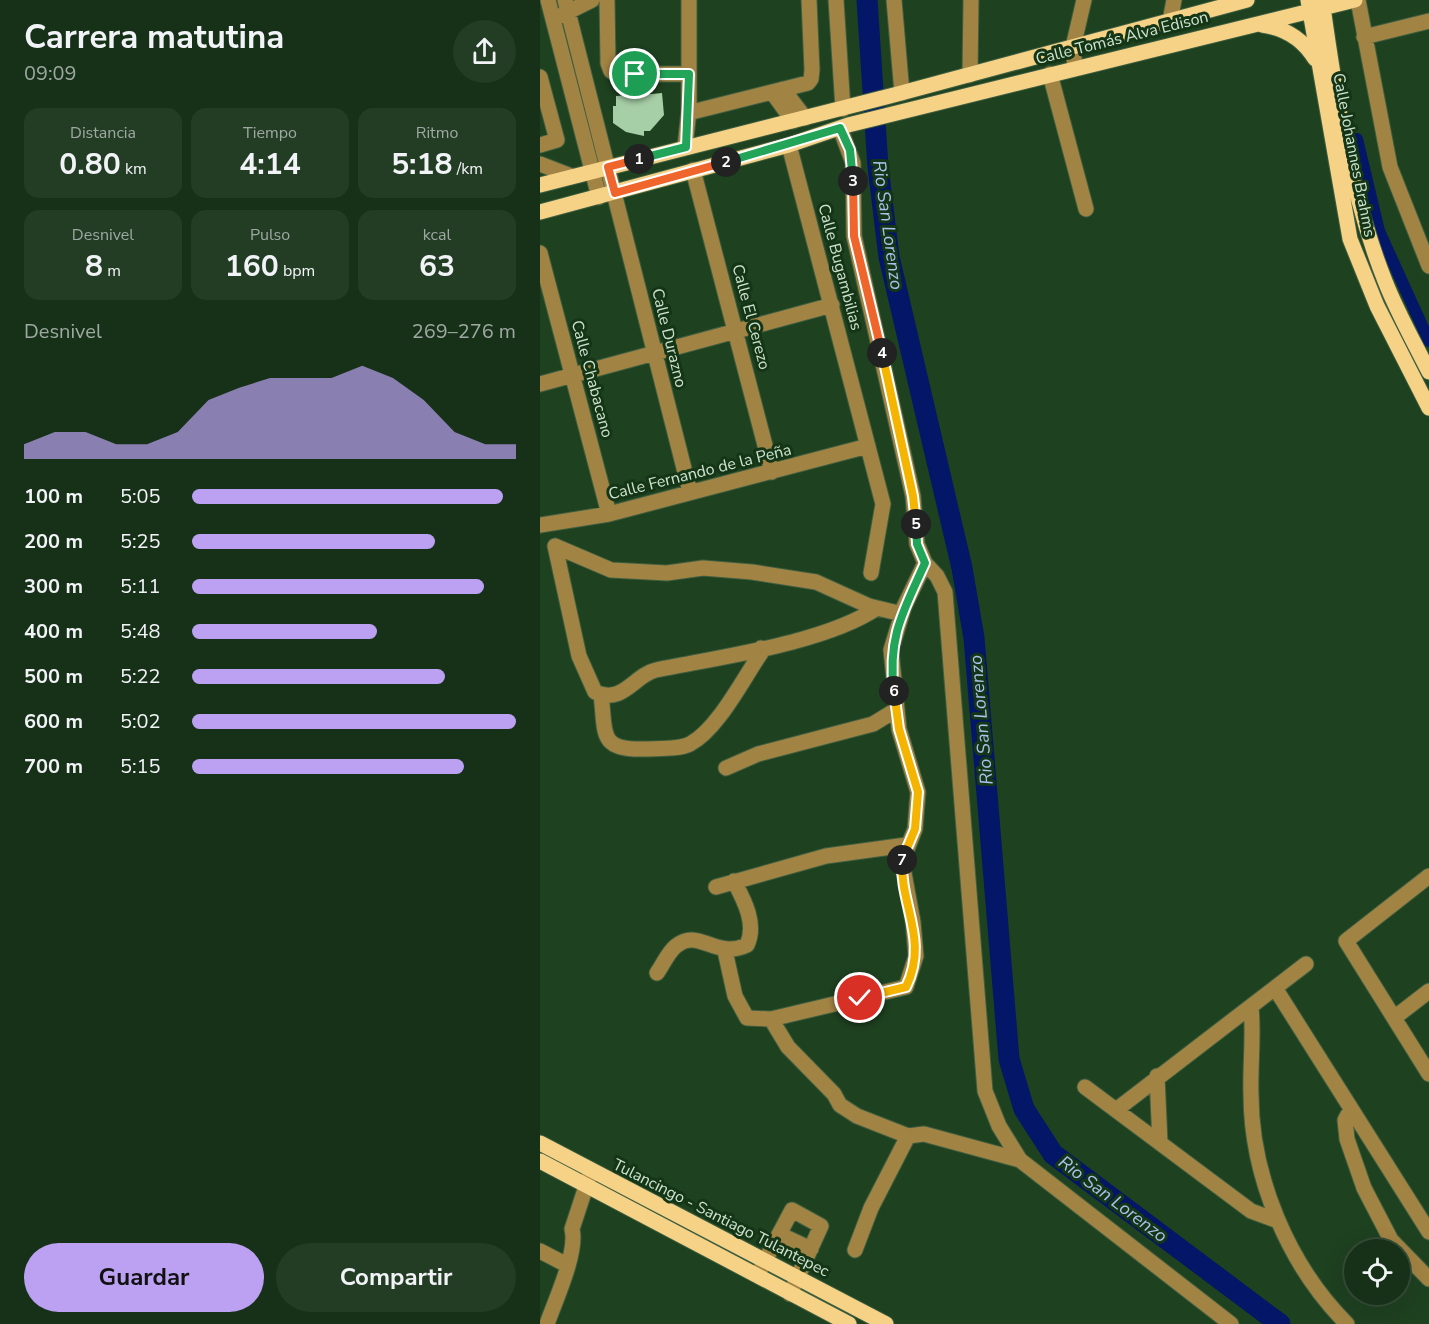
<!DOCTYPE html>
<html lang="es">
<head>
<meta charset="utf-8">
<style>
	:root { --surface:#163118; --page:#233d25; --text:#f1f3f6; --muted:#9ea9a2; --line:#354c37; --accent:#bca0f2 }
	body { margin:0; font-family:"Nunito Sans",sans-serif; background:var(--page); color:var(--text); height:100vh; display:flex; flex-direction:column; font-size:22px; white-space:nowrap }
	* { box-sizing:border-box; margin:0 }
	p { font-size:20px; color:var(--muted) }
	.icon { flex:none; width:33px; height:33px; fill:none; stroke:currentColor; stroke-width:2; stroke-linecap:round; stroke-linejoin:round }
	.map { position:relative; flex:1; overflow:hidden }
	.panel { display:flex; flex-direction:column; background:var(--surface); width:540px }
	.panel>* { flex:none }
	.buttons { position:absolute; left:804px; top:1239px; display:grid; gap:12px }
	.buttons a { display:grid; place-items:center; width:66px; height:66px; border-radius:50%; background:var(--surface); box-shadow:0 6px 24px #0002,0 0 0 2px var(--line); font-size:30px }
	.pin { position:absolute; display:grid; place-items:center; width:51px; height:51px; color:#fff; margin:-26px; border:3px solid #fff; border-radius:50%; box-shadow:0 2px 6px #0007 }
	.km { position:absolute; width:30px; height:30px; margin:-15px; border-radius:50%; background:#222; color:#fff; font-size:16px; line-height:30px; text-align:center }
	.round { display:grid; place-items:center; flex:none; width:63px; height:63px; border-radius:32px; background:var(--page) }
	.summary { display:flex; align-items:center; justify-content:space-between; height:102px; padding:0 24px }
	h1 { font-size:33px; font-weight:700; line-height:45px }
	.metrics { display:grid; grid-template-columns:repeat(3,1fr); gap:9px; height:102px; padding:6px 24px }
	.metrics div { display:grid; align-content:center; border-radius:15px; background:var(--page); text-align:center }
	.metrics b { font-size:30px; font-weight:700 }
	.metrics small { font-size:16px; font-weight:400 }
	.metrics p { font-size:16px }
	.chart { height:168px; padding:12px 24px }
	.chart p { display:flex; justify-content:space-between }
	.chart svg { width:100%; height:108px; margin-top:6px; fill:var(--accent); opacity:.7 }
	.button { display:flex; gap:12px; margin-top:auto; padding:12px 24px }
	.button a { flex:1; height:69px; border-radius:36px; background:var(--accent); color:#111; font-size:24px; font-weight:700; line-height:69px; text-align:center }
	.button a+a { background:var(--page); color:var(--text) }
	ul { padding:0 24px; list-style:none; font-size:20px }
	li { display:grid; grid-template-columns:96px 72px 1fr; align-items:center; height:45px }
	li i { height:15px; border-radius:8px; background:var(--accent) }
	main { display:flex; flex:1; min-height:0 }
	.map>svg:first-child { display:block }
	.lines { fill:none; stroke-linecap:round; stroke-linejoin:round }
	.canal { stroke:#031667; stroke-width:12 }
	.river { stroke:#031667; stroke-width:21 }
	.building { fill:#a7cfa7 }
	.minor-casing { stroke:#3e5e40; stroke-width:17 }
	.major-casing { stroke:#3e5e40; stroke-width:17 }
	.minor { stroke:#a18343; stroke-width:15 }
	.major { stroke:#f6d287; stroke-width:15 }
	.split-1-casing { stroke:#fff; stroke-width:12 }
	.split-2-casing { stroke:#fff; stroke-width:12 }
	.split-3-casing { stroke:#fff; stroke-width:12 }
	.split-4-casing { stroke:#fff; stroke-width:12 }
	.split-5-casing { stroke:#fff; stroke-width:12 }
	.split-6-casing { stroke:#fff; stroke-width:12 }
	.split-7-casing { stroke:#fff; stroke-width:12 }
	.split-8-casing { stroke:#fff; stroke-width:12 }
	.split-1 { stroke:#22a559; stroke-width:8 }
	.split-2 { stroke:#f0652b; stroke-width:8 }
	.split-3 { stroke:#22a559; stroke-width:8 }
	.split-4 { stroke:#f0652b; stroke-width:8 }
	.split-5 { stroke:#f5b400; stroke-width:8 }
	.split-6 { stroke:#22a559; stroke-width:8 }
	.split-7 { stroke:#f5b400; stroke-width:8 }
	.split-8 { stroke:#f5b400; stroke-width:8 }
	.labels { text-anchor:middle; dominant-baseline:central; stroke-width:6; stroke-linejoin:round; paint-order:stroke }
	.street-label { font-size:16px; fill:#cfe3cf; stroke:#143616 }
	.water-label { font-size:18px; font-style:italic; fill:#abc1ee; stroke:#143616 }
</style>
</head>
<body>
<main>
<section class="panel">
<div class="summary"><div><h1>Carrera matutina</h1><p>09:09</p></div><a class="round"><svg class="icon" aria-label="share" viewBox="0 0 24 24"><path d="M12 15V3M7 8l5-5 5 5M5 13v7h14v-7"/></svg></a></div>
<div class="metrics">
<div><p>Distancia</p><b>0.80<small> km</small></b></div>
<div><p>Tiempo</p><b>4:14</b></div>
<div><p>Ritmo</p><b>5:18<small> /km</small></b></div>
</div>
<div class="metrics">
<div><p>Desnivel</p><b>8<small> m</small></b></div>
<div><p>Pulso</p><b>160<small> bpm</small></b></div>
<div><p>kcal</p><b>63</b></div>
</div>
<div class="chart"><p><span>Desnivel</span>269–276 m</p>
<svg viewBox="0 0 160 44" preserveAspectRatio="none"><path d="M0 44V38L10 33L20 33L30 38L40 38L50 33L60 20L70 15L80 11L90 11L100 11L110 6L120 11L130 20L140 33L150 38L160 38V44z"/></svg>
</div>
<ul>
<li><b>100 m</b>5:05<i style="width:96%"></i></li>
<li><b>200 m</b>5:25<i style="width:75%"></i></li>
<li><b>300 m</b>5:11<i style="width:90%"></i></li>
<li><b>400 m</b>5:48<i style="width:57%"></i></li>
<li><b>500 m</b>5:22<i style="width:78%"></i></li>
<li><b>600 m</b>5:02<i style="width:100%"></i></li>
<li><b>700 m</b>5:15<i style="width:84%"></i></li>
</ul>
<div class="button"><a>Guardar</a><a>Compartir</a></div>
</section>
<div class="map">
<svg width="889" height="1324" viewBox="0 0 889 1324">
	<rect width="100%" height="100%" fill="#1e4120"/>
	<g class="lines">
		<path class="canal" d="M817,139l22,92 50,110"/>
		<path class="river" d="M327,0l11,167 11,90 73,311 12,70 35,421 15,50 29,45 227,170"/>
	</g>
	<path class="building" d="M93,91h8l1,4 20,-2 2,22 -14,16h-6v5l-18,-4 -13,-9v-17h3v-10l16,-1z"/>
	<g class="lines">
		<g class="minor-casing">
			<path id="minor" d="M8,0l51,197
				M25,0l125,492
				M67,0l1,63 3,8 6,3h72
				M149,0v110l7,1 112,-28 3,-4 1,-9 -3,-70
				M296,0l7,109
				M354,0l8,93
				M818,0l32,167 39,99
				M20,16l32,-16
				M630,21l4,-21
				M824,37l65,-16
				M535,68l-2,-21 11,-47
				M510,74l36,135
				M430,75l1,-75
				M0,77l17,63 -17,5
				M243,89l22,29
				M232,92l21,29
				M300,128l13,35 1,73 59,260 4,48 8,19 12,13 8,16 40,499 14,35 21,34 211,164
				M249,145l94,359 -12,69
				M145,147l4,-37
				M0,164l31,12
				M153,170l79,302
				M0,253l69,261
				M0,384l292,-79
				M0,525l69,-11 259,-68
				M15,546l24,110 16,36c28,13 39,-17 61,-22 64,-13 169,-27 221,-62
				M15,546l56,24 56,3 36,-5 49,4 64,10 53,24 33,8
				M61,695c5,38 -3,55 42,54 13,-1 35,1 47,-5 28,-15 53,-65 71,-91v-5
				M186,768l32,-14 115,-30 23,-14
				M889,876l-83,65 83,133
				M176,887l110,-31 80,-11
				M185,951l10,45 12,22 24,1 135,-32 10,-31 -3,-34 -11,-60 13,-33 3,-37 -19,-63 -8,-79 13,-43 21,-44
				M117,973c6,-8 11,-21 19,-27 23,-19 39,14 71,-1 10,-21 -3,-45 -13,-64
				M735,988l154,244
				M711,1007c3,29 -1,57 0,87 0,82 37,171 96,230
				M854,1018l35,-27
				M231,1019l17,28 46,47 6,11 17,11 51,20
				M617,1076l3,67
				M545,1087l166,124 27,10
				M811,1109l-6,11 2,19 17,49 27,52 38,39
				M576,1110l190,-146
				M239,1234l32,15
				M315,1250l16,-42 37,-72 16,-2 96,26
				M0,1251l27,14
				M219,1272l33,-62 29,16 -31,68
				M7,1324c8,-23 31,-72 25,-95l19,-58"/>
		</g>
		<g class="major-casing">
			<path id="major" d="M768,0l42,239 27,67 52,102
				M782,0c13,93 28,193 63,281 12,31 29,61 44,91
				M722,25c23,3 41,14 53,34
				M0,185l350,-89 357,-96
				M0,212l249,-67 59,-20 507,-125
				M0,1143l346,181
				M0,1161l309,163"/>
		</g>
		<use href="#minor" class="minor"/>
		<use href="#major" class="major"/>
	</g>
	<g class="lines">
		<g class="split-1-casing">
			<path id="split-1" d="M95,74h54l-3,73 -47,12"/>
		</g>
		<g class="split-2-casing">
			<path id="split-2" d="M99,159l-31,8 7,26 111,-31"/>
		</g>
		<g class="split-3-casing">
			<path id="split-3" d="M186,162l114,-34 10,22 3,31"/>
		</g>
		<g class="split-4-casing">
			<path id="split-4" d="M313,181l1,55 28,117"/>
		</g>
		<g class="split-5-casing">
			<path id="split-5" d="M342,353l31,143 3,28"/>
		</g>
		<g class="split-6-casing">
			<path id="split-6" d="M354,691c-7,-54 10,-81 31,-128l-8,-19 -1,-20"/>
		</g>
		<g class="split-7-casing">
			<path id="split-7" d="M354,691l5,38 19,63 -3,37 -13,31"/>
		</g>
		<g class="split-8-casing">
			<path id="split-8" d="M320,998l46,-11c23,-47 -6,-81 -4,-127"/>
		</g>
		<use href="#split-1" class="split-1"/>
		<use href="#split-2" class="split-2"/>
		<use href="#split-3" class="split-3"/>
		<use href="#split-4" class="split-4"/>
		<use href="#split-5" class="split-5"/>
		<use href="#split-6" class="split-6"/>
		<use href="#split-7" class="split-7"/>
		<use href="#split-8" class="split-8"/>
	</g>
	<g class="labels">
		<g class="street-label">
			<text transform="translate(582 38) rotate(-14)">Calle Tomás Alva Edison</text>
			<text transform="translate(814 155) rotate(79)">Calle Johannes Brahms</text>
			<text transform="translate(300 267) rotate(75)">Calle Bugambilias</text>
			<text transform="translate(211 317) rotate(75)">Calle El Cerezo</text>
			<text transform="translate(129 338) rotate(76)">Calle Durazno</text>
			<text transform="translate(52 379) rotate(75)">Calle Chabacano</text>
			<text transform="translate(160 472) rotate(-14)">Calle Fernando de la Peña</text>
			<text transform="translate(181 1218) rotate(27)">Tulancingo - Santiago Tulantepec</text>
		</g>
		<g class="water-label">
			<text transform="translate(348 225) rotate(82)">Rio San Lorenzo</text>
			<text transform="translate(441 720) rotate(-95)">Rio San Lorenzo</text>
			<text transform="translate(573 1199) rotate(37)">Rio San Lorenzo</text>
		</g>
	</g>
</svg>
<div class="buttons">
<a><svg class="icon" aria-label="locate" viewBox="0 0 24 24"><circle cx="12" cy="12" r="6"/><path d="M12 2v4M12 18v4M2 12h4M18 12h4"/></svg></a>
</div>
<div class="pin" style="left:95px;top:74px;background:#1e9e55"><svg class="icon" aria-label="arrive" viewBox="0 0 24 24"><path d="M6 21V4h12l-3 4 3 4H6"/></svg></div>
<div class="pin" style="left:320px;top:998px;background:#d93025"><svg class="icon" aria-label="check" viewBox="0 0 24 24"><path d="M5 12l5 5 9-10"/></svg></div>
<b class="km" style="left:99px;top:159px">1</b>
<b class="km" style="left:186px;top:162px">2</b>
<b class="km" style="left:313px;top:181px">3</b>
<b class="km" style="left:342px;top:353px">4</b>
<b class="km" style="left:376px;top:524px">5</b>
<b class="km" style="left:354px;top:691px">6</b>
<b class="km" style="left:362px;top:860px">7</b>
</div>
</main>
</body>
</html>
